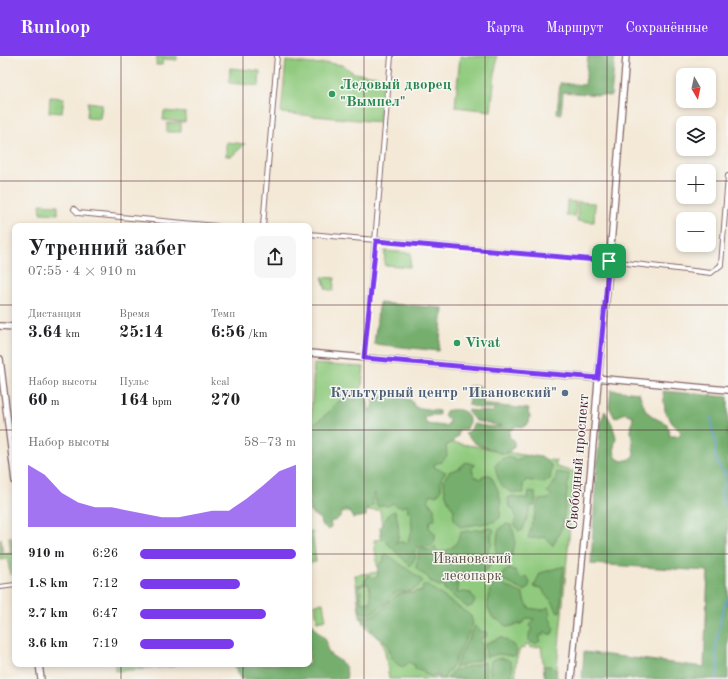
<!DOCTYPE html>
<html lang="ru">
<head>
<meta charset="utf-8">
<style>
	:root { --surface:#fff; --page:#f6f6f6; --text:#202124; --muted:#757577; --accent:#7c3aed }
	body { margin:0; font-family:"Old Standard TT",serif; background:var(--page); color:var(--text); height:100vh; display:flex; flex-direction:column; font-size:15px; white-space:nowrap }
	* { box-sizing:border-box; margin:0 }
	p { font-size:13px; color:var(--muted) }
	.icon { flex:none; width:22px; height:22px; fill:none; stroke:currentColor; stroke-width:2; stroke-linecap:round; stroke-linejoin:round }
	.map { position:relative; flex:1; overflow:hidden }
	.side { position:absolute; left:12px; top:167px; width:300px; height:444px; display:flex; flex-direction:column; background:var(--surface); border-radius:8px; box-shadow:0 2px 6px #0003 }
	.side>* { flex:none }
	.needle { width:26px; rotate:171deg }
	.buttons { position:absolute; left:676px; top:12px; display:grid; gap:8px }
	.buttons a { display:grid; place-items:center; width:40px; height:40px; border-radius:8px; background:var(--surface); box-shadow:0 2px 6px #0003; font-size:20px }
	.pin { position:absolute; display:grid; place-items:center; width:34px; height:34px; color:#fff; margin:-17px; border-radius:8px; box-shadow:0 2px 6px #0006 }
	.round { display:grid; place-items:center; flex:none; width:42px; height:42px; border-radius:8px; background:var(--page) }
	.summary { display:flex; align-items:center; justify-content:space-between; height:68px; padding:0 16px }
	h1 { font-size:22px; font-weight:700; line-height:30px }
	.metrics { display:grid; grid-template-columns:repeat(3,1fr); gap:6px; height:68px; padding:4px 16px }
	.metrics div { display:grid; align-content:center }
	.metrics b { font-size:17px; font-weight:700 }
	.metrics small { font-size:11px; font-weight:400 }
	.metrics p { font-size:11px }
	.chart { height:112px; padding:8px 16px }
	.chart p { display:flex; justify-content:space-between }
	.chart svg { width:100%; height:72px; margin-top:4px; fill:var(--accent); opacity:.7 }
	ul { padding:0 16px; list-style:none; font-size:13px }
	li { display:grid; grid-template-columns:64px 48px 1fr; align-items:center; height:30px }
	li i { height:10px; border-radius:5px; background:var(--accent) }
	header { display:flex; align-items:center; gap:24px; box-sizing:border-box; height:56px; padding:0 20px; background:var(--accent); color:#fff }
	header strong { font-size:19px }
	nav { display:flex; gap:22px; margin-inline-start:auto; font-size:14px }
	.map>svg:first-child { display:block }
	.green { fill:#90ca7e; stroke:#6d7454 }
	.forest { fill:#74ae6d; stroke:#5f664c; fill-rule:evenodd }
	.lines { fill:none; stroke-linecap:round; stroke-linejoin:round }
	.stream { stroke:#6ba0d8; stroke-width:1.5 }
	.street-casing { stroke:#866667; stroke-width:6 }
	.secondary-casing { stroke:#866667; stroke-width:8 }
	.street { stroke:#fff; stroke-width:4 }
	.secondary { stroke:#fff; stroke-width:5.5 }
	.route-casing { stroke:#fff; stroke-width:8 }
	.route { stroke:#7c3aed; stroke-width:5 }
	.grid { fill:none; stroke:#4a1f2b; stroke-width:1; stroke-opacity:0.55 }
	.leisure-dot { fill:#2e9e5b; stroke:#f6f6f2; stroke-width:1.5 }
	.service-dot { fill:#5c6f8a; stroke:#f6f6f2; stroke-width:1.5 }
	.labels { text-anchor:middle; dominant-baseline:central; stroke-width:3; stroke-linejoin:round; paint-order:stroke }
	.leisure-label { font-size:15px; font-weight:bold; fill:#27864d; stroke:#f6f6f2; text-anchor:start }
	.service-label { font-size:15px; font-weight:bold; fill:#4e5e75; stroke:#f6f6f2; text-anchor:end }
	.street-label { font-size:15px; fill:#4a1f2b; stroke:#f6f6f2 }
	.park-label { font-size:15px; fill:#5f5244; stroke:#f6f6f2 }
</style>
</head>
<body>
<header>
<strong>Runloop</strong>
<nav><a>Карта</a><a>Маршрут</a><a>Сохранённые</a></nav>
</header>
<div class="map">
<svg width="728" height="623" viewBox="0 0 728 623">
	<rect width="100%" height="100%" fill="#f6f6f2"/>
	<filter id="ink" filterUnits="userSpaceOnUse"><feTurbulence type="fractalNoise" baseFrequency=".025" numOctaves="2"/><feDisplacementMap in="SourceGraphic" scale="8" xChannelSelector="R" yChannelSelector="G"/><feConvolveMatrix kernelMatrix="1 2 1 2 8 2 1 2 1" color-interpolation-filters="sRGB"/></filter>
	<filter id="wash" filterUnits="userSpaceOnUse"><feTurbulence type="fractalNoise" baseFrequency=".012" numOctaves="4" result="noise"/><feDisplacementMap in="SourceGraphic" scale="16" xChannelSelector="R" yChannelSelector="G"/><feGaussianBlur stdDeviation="0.9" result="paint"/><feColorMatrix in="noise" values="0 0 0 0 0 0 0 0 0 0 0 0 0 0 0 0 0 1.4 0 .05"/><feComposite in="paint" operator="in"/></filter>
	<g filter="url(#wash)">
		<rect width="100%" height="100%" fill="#f4e9d7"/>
		<path class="green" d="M157,0h20v4l-14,-1 -1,6h-6z
			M460,0h37l-6,55 -36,-4z
			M286,5l26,3 17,-1 13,2 12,8 29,4 -4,45 -98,-9z
			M230,12l30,3 -1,15 -30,-3z
			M50,41l14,1 -2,15 -13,-1z
			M88,46l14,2 -2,15 -13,-1z
			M164,55l22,2 -1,9 -22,-2z
			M167,67h14v9h-14z
			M226,86l19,2 -13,12h-6z
			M567,145l9,1 -1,14h-9z
			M578,146l17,1 -1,19 -17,-1z
			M40,148l18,1v9l-17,-1z
			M42,167h30v3h-30z
			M385,195l26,2 -1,14 -26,-2z
			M322,221l13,1 -2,13 -7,-2z
			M314,308l50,3 -6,49 85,25 31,5 82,15v6l19,5 -19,207h-11l-4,-33 -11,2 -1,-4 -4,1v4l-4,-1c-6,12 -6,18 -5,31h-76v-3h-5v3h-46l-5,-33 -3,-5 -13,-12 -8,-11 -5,-43 23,-3 -4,-32 9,-1 -3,-29 -56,4 -15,-10v-79l2,-8z
			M309,475h3l4,31 -7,1z
			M9,481h3l3,23v9l-5,6 -2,-16 -8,1v-21l1,-1 2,16 8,-1z
			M323,547l3,17 -9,2 -2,-18z
			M115,608h30v5l-30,2z
			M146,608h27l1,2 -27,2z"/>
		<path class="forest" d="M588,0h27l-4,40 -48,-4 -2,22 -4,-1 3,-30 25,2z
			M379,247l64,5 -4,43 -65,-7z
			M468,330h12l3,17 6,2 40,4 -1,4 2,3 -1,7 -6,4 -6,-1 -7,4 -1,7 5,3v7l-7,6 -4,1 -27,-10 -11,-10 6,-4 2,-6 18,3 11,-1 -26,-5 -5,-5 -4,-6 25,2 3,-3 -17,-1 -9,-3z
			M611,334l28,3 7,18 9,7 12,6 3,12h9l2,-4 -9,-9 -7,-12 -2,-20 65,6v282h-146l2,-27 120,15 4,-96 -117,-7 5,-86 5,-56 4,-11 7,13 4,13 -2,10 1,10 7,4 9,-2 3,-5 -3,-23 2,-15 -8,-3 -10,5 -6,-11z
			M355,340l12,1 2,14 3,-4 1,-8c8,-6 29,-1 38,1l4,7 24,4v4h-8l-7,2 3,7 18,2 4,-3v-3l-5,-4 2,-5c9,-3 24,-2 23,11 -1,2 -2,4 -3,7l-8,1v6l-7,7 -5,2 1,11 -6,6 -7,2 1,4 11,4 -5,6v12l-5,6 -5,-2 -3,6 6,8 1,12 -5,1 -1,7 6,5c1,15 -5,14 -17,14l-4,5 2,5 -6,9 -29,-29 -1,-10 10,-14 5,-2c2,5 5,21 3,26 0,3 -1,4 -3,6l7,-1 6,1 1,-6 3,-6 -1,-17 -3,-3 -1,-6 -4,2 -7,-1 -3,-3 -5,3 -6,-1 -4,2 -2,-4 -1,-10 -3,6 1,6 -4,4 -3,2v5l-13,2 -6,-9h-3c-4,8 -5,11 -14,13l1,4 -2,4 -8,-6 -1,-5 -9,-6 -2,-2v-72h3l2,-5 -5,-3 1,-7 7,-2 11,-9 7,-9 9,-6z
			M528,399l13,2 11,9 -2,13 -6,4 -18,-3 -3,5 1,8c-4,0 -9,0 -13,-1 -11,-4 -14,-16 -16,-26 7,-8 10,-11 21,-6z
			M466,406l9,3 -3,4 2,7 6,3 5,-4h5c10,17 12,24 10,43l-7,4 -33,5c-5,-5 -8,-10 -6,-17 -8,-11 -10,-18 -10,-31l6,-8 8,-2z
			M557,416l12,2 -4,35 -3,18 -9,19 -8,-9 -6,1h-11l11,-38 10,-1 3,-4 -5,-3 8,-10z
			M529,435l6,1v5l1,3 -1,6h-4l-8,24 -4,1 -5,-8 2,-4 -2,-9 -5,-4 -1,-8 5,-2 6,2h9z
			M506,468l5,1c5,13 6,20 -1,33l-9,2 -5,-7 2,-21 3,-5z
			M491,472l3,2 -3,6 1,8 -4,7 2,6v9l-5,6 -7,4 -11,1 -6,2 -4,5 1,5 -1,4 7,-1 7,1 4,8 -3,5 -5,1 -22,-17 -1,-5 -5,1 -8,-4 -4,-6 -6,-3 -5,-5 1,-6 2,-5 -1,-5 2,-3 10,1 5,-4 2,5 5,1c13,-5 14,-7 19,-20z
			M387,498l36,27c-6,8 -10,9 -19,11 -4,0 -6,-1 -9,1 -3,2 -5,5 -7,8 -5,5 -12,9 -18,13l-10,-2 -3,-23v-4l7,-1 1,-4 4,-5 4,3 4,-1 1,-2c-1,-7 0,-10 6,-14v-5zM369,528l2,18 -9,1 -2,-18z
			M564,510l-4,46 -3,-1 -5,-10 -7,-6 -3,-7 -8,-1 6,-14z
			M509,513l6,1 3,6 4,3 5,-3 3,7 -2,6 -4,2 -23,-12 2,-6z
			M495,526l5,1 23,11c0,5 4,10 6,14l13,2 6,-3 2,6 -1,5 3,3v5l2,2 -2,6h-4l-3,-3 -1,4h-4v6l-5,3 -6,-3v-7l3,-6 -2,-2 4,-7 -6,-1 -7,6 -14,3 -7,-6 -7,-3 -5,-9v-13z
			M423,529h4l44,31 2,8 -22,45 -4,3 -3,7h-7l2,-3 -4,-1 -3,2 -7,-3 -2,-4h-5l-3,-2 -1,-4h-3l-2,-2 -3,3 -4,2 -5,-3 -5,-5 -5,-16 -16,-12 1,-5c-5,-4 -10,-4 -11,-11l8,2c4,-2 9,-4 12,-7 4,-4 14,-15 18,-16 3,-1 6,0 10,-2l3,1 6,-2 4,1z
			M309,565c5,4 5,5 8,10 4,4 8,5 10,12 1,2 0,4 0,6 3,8 9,8 14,13 5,3 7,11 5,17h-105l-1,-1 -7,-14h76z
			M475,570l6,6 5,-1 1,5 -7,3 2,6v14l-28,9z
			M501,581l12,8 4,5 -2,6 -16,-2 -13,3 -1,-13z
			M500,602l6,1 5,3 1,6 -1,4 2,7h-6l-1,-1 -16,1v-13l1,-5 3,-2z
			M485,606l2,17h-39l1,-3 4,-5z
			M543,610h9l4,4 1,9h-12z"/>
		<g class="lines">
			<path class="stream" d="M711,360l1,11 4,16 -1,14 5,11 4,3c0,4 1,9 0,13 -1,5 -4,7 -3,12 1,6 6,10 7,15
				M717,623l1,-16 -2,-7v-13l3,-14 2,-13 7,-19"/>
		</g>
	</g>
	<g filter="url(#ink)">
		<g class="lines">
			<g class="street-casing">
				<path id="street" d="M74,153l4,4 138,13
					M263,170l14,-170
					M309,178l300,27 102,12 10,-8 7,-89
					M364,302l11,-117 16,-185
					M0,531l15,-2"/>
			</g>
			<g class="secondary-casing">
				<path id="secondary" d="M0,270l15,1
					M309,297l275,24 144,13
					M0,303l15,122
					M39,608l2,15
					M571,623l20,-212 8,-98 10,-99 17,-214"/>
			</g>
			<use href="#street" class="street"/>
			<use href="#secondary" class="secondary"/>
		</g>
	</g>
	<g class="lines" filter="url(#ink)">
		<g class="route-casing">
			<path id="route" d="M376,185l233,20 -11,117 -234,-20z"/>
		</g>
		<use href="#route" class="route"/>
	</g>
	<path class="grid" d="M121,0v170M243,0v170M364,0v623M485,0v623M607,0v623M0,125h683M709,125h19M0,249h15M309,249h419M0,374h15M309,374h419M0,498h15M309,498h419M121,608v15M243,608v15"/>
	<g class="leisure-dot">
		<circle cx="332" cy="38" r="4"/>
		<circle cx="457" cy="287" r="4"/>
	</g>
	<circle class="service-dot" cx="565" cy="337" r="4"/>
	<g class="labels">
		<g class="leisure-label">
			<text x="340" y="29">Ледовый дворец<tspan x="340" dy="17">"Вымпел"</tspan></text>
			<text x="465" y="287">Vivat</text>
		</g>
		<g class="service-label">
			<text x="557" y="337">Культурный центр "Ивановский"</text>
		</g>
		<g class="street-label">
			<text transform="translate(579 406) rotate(-85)">Свободный проспект</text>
		</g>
		<g class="park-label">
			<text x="472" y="503">Ивановский<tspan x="472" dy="17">лесопарк</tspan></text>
		</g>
	</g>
</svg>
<div class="buttons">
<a><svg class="needle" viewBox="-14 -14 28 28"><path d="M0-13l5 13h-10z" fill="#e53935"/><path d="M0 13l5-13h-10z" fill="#757577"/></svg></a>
<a><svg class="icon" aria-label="layers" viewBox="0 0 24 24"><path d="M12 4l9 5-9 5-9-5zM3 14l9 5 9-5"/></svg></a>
<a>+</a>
<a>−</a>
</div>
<div class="pin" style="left:609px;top:205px;background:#1e9e55"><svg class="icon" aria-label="arrive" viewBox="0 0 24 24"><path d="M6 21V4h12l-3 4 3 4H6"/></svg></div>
<section class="side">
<div class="summary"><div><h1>Утренний забег</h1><p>07:55 · 4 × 910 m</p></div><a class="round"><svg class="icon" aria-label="share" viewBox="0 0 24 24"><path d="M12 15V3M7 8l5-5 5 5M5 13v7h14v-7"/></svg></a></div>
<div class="metrics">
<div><p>Дистанция</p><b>3.64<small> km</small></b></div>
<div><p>Время</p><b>25:14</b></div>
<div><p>Темп</p><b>6:56<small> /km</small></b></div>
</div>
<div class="metrics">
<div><p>Набор высоты</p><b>60<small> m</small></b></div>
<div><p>Пульс</p><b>164<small> bpm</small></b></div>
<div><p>kcal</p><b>270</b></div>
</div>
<div class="chart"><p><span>Набор высоты</span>58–73 m</p>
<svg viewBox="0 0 160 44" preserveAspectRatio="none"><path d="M0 44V6L10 12L20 23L30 29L40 32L50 32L60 34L70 36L80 38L90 38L100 36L110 34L120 34L130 27L140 19L150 10L160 6V44z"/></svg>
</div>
<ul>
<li><b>910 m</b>6:26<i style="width:100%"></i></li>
<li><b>1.8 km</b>7:12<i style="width:64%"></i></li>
<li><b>2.7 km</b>6:47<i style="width:81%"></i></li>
<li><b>3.6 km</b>7:19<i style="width:60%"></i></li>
</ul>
</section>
</div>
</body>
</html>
